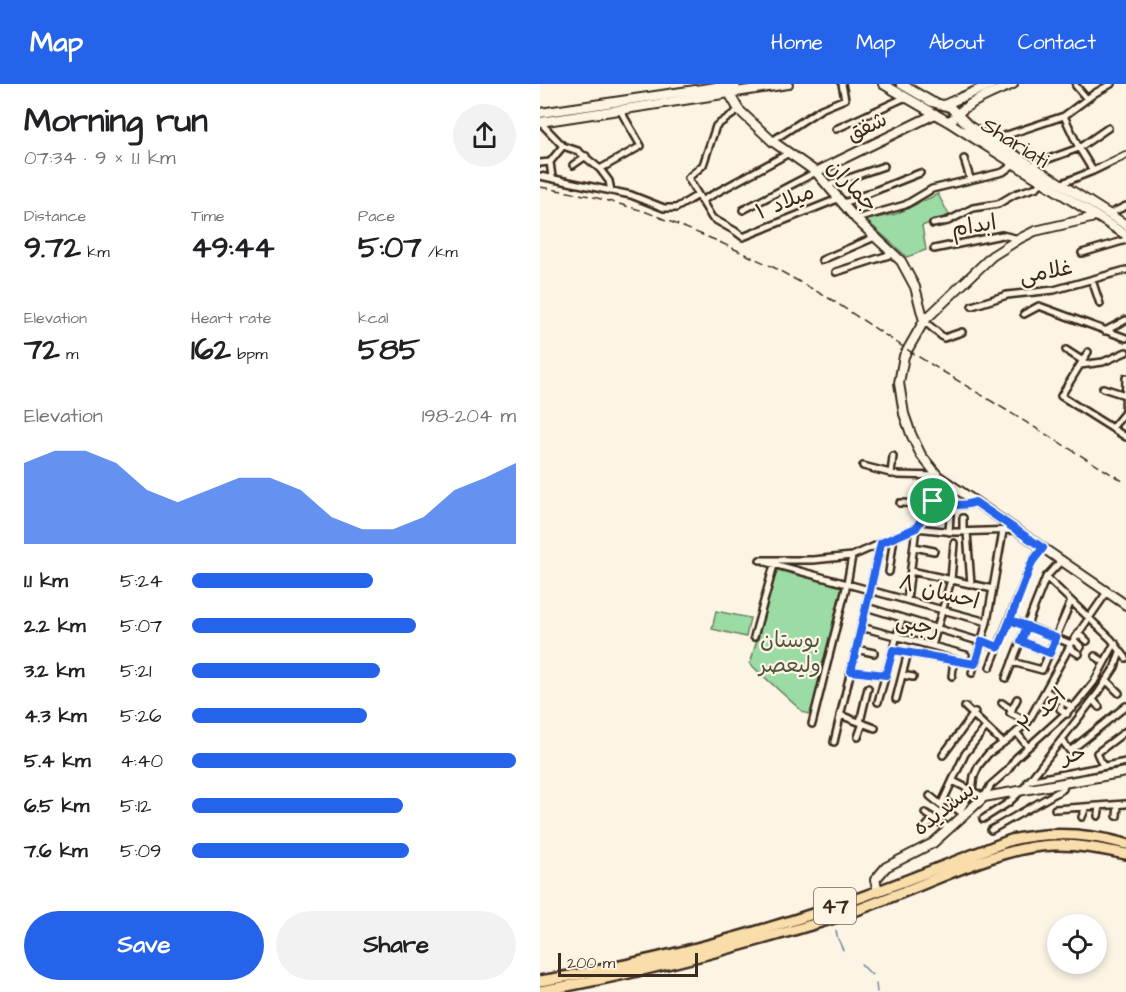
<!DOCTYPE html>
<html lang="en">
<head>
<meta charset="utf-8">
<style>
	:root { --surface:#fff; --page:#f2f2f2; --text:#202124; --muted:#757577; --accent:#2563eb }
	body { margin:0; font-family:"Architects Daughter","Playpen Sans Arabic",sans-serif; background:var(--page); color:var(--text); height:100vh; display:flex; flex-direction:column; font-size:22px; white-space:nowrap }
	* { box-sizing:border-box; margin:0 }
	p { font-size:20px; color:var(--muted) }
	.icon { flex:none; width:33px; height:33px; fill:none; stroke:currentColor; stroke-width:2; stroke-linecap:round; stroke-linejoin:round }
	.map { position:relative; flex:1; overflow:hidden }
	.details { display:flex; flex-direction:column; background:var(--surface); width:540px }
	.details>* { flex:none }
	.fabs { position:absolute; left:507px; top:830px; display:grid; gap:12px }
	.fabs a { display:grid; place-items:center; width:60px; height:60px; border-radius:50%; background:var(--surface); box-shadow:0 3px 9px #0003; font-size:30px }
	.scale { position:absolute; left:18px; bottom:15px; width:140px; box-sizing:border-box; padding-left:6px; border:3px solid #3b2a1e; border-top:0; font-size:16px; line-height:21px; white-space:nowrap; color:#3b2a1e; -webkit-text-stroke:4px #fcf5e5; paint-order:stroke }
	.pin { position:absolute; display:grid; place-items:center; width:51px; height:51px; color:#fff; margin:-26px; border:3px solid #fff; border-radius:50%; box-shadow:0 2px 6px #0007 }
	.round { display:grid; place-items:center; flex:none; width:63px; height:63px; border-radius:32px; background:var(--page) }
	.head { display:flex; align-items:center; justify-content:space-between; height:102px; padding:0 24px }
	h1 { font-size:33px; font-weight:800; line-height:45px }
	.figures { display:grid; grid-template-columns:repeat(3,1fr); gap:9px; height:102px; padding:6px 24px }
	.figures div { display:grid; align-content:center }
	.figures b { font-size:30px; font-weight:800 }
	.figures small { font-size:16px; font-weight:400 }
	.figures p { font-size:16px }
	.chart { height:168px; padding:12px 24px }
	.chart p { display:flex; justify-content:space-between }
	.chart svg { width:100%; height:108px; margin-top:6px; fill:var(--accent); opacity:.7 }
	.cta { display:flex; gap:12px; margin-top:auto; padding:12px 24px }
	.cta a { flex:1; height:69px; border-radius:36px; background:var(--accent); color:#fff; font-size:24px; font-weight:800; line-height:69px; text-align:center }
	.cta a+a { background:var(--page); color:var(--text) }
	ul { padding:0 24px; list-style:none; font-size:20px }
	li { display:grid; grid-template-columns:96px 72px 1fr; align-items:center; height:45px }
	li i { height:15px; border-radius:8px; background:var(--accent) }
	header { display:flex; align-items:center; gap:36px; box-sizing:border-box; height:84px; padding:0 30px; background:var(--accent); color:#fff }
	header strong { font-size:28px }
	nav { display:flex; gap:33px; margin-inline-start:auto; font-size:21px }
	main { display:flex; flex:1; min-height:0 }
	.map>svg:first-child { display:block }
	.green { fill:#9bdba4; stroke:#6b8261; stroke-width:1.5 }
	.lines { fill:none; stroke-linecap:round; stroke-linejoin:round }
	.stream { stroke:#758ba0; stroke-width:1.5 }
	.street-casing { stroke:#3b2a1e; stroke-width:10 }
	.secondary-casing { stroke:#3b2a1e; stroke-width:12 }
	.highway-casing { stroke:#3b2a1e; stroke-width:14 }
	.street { stroke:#fcf5e5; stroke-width:5 }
	.secondary { stroke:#fcf5e5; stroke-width:8 }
	.highway { stroke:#f9deab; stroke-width:9 }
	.rail { stroke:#3b2a1e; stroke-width:1.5; stroke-dasharray:9 4.5; stroke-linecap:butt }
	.route-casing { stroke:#fff; stroke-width:12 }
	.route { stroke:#2563eb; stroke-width:8 }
	.labels { text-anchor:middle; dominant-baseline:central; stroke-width:4.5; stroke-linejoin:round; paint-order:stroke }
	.shield { fill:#fcf5e5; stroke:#75675a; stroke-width:1.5 }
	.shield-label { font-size:21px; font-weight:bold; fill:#3b2a1e }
	.street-label { font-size:22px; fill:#3b2a1e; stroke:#fcf5e5 }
	.park-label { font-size:22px; fill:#535640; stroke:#fcf5e5 }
</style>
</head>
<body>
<header>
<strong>Map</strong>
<nav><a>Home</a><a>Map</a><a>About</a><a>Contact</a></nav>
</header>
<main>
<section class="details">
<div class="head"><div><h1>Morning run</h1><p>07:34 · 9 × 1.1 km</p></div><a class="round"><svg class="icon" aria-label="share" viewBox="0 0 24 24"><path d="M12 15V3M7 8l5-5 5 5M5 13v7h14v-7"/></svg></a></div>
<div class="figures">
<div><p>Distance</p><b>9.72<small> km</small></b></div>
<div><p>Time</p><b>49:44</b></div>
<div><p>Pace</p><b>5:07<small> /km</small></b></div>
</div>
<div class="figures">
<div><p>Elevation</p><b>72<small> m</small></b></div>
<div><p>Heart rate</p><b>162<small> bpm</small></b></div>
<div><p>kcal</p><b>585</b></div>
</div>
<div class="chart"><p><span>Elevation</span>198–204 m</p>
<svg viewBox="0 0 160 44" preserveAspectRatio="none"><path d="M0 44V11L10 6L20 6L30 11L40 22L50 27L60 22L70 17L80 17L90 22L100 33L110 38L120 38L130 33L140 22L150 17L160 11V44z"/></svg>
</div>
<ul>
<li><b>1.1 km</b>5:24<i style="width:56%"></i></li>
<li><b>2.2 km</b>5:07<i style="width:69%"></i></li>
<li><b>3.2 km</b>5:21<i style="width:58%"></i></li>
<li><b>4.3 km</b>5:26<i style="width:54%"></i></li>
<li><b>5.4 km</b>4:40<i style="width:100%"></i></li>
<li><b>6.5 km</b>5:12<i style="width:65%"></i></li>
<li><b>7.6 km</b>5:09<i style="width:67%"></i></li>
</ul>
<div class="cta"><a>Save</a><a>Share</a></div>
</section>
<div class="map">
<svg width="586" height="908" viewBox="0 0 586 908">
	<rect width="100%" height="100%" fill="#fcf5e5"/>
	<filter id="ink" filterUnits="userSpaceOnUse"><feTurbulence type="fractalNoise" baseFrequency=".0167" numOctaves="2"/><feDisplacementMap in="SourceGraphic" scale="12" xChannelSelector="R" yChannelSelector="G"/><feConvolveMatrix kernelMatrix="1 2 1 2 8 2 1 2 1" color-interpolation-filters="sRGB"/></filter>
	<g filter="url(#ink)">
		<path class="green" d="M398,110l11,21 -27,11 4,24 -19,7 -41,-37 30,-6z
			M237,486l63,16 1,3 -29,122 -4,3 -5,-2 -53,-48z
			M176,527l34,7 -4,19 -34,-8z"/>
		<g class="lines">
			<path class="stream" d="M296,847l2,8 5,11
				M321,880l11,11
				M336,900l1,8"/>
			<g class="street-casing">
				<path id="street" d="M536,2l11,13
					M199,26l-23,16 -13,39 -15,13 24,40 23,13 8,6 97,-39
					M524,32l15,32 14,23
					M0,38l23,24 15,5 22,18 9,12 2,10
					M296,45l70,-32
					M452,56l72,-24 31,-23 16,-9
					M232,57l49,-32 24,-10 -3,-15
					M424,75l6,19
					M0,79l10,-1
					M33,81l13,-9
					M492,81l47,-17 29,-20
					M60,85l41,-23 -21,-36
					M0,92l91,19 33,13h12l22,-13
					M12,93l-2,-15 13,-16
					M520,100l33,-13 33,-16
					M289,101l55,-19
					M161,117l88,-48
					M304,119l76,-30
					M203,126l73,-38
					M569,130l17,-8
					M316,135l49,-14 27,-16 71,-17 11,-8
					M393,140l15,-3 25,-13 25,-4 17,-10 22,-7 5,-5
					M394,165l68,-14 17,4
					M542,169l44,-13
					M282,176l53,-23
					M296,188l56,-18
					M552,196l8,24
					M432,222l35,-11 47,-5 72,-20
					M484,230l15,-8 87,32
					M384,237l20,17 18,-6
					M565,247l21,-11
					M526,266l17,11
					M548,268l-27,44 65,41
					M540,281l23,-3 23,-10
					M563,304l22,7
					M585,329l1,-35
					M572,344l14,-17
					M351,390l2,-18
					M393,417c13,4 29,6 42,1
					M360,419l31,1
					M423,434v14
					M409,448l1,-18
					M427,448l4,52
					M374,463l20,4
					M220,476h53l39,-4 64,-28 17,-27 5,-25 -40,-1 -35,-9
					M226,478l221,60
					M371,487l82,18
					M349,488l5,-35
					M506,493l65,62 15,19
					M367,516l9,-72 38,4 63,-2
					M326,523l132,40
					M470,535l61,25
					M321,543l105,28
					M538,550l9,7
					M214,553l20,-72
					M534,556l7,7
					M481,557l29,12
					M392,562l19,-66 3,-37
					M529,564l10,6
					M316,565l18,4
					M353,566l82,14
					M555,572l9,6
					M472,578l30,8 29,-69
					M450,583l42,-105 11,-14
					M311,587l35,4
					M432,589l15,-51 16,-91
					M362,591l11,2
					M412,592l2,-16
					M466,594l40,-101 16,-17
					M566,596l13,13
					M506,607l27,17
					M356,615l12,-47
					M477,615l-7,14 18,9
					M553,616l6,7
					M338,618l24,-84
					M462,619l10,7
					M521,622l-1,3 7,5
					M425,623l38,36
					M300,631l35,13
					M320,638l8,-34
					M272,640l35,-140 5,-28
					M477,649l11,14
					M318,653l5,-14
					M522,656l8,11 56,-45
					M294,658l47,-199
					M403,671l32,-43
					M563,682l-6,-13 29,-22
					M413,697l31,16 7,-12 16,-14 9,-13 61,-55 17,-21 21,-39
					M488,697l98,-19
					M390,712l11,9 24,-51 21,-27
					M404,716l18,13
					M515,725l71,-5
					M420,727l12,-21 2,-14 5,-11 9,-11 23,-17 17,-15 43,-78 36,-52
					M385,729l24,15
					M558,732l2,-10
					M577,732l1,-11
					M542,733l4,-10
					M443,735l25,-16 15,-14 75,-96 17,-26 5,-15
					M385,744l8,-9
					M451,746l72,-41 2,-7"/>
			</g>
			<g class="secondary-casing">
				<path id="secondary" d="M343,0l64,37 179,114
					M361,0l31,18 18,5 19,19 157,99
					M189,9l10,17 33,31 44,31 40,47 45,42 14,26 9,34
					M404,21l48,-21
					M0,29l196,-29
					M407,37c8,-1 9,-6 15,-11 15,-12 33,-18 51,-26
					M0,38l248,-38
					M276,88l119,-58
					M554,131l-3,3 -56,13 -16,8 -27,17 -68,65 -20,35 -5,27 5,31 7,20 10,21 17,21 188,129
					M338,806l-3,-10 11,-13 47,-24 51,-46 142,-25"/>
			</g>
			<g class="highway-casing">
				<path id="highway" d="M0,897c94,-15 188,-39 279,-69 64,-21 128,-48 192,-72 39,-9 76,-7 115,4
					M0,907c98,-17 195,-43 291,-72 40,-13 79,-30 119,-46 33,-13 68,-27 104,-28 24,-1 49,4 72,9"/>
			</g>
			<use href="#street" class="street"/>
			<use href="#secondary" class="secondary"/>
			<use href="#highway" class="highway"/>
			<path class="rail" d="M0,103l50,9 54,15 71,29 58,27 59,33 82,54 212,129"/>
		</g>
	</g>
	<g class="lines" filter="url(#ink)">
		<g class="route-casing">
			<path id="route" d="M393,417l-17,27 -35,15 -30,128 35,4 7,-25 82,14 7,-23 17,6 11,-27 46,18 -6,15 -29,-12 6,-15 -17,-6 22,-58 11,-14 -68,-46c-13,5 -28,3 -42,-1"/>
		</g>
		<use href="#route" class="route"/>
	</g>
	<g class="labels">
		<rect class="shield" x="274" y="804" width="42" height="36" rx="4.5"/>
		<g class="shield-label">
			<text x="295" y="822">47</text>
		</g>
		<g class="street-label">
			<text transform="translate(327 43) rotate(-26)">شفق</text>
			<text transform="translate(475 59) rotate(32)">Shariati</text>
			<text transform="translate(312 102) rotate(47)">جماران</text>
			<text transform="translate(245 118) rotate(-22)">میلاد ۱</text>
			<text transform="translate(434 142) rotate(-9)">ابدام</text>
			<text transform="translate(506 188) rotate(-10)">غلامی</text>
			<text transform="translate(399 508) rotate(15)">احسان ۸</text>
			<text transform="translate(378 541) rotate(15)">رجبی</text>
			<text transform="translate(502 627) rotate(-42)">احد ۲</text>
			<text transform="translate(534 671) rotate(-11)">حر</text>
			<text transform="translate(404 725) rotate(-38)">پسندیده</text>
		</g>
		<g class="park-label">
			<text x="250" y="556">بوستان<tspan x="250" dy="25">ولیعصر</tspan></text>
		</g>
	</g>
</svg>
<div class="fabs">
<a><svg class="icon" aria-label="locate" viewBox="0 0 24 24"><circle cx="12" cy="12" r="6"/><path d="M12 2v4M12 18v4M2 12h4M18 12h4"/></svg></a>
</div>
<div class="scale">200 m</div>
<div class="pin" style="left:393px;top:417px;background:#1e9e55"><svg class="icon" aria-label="arrive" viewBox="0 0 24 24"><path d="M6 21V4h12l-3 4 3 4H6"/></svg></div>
</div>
</main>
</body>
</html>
